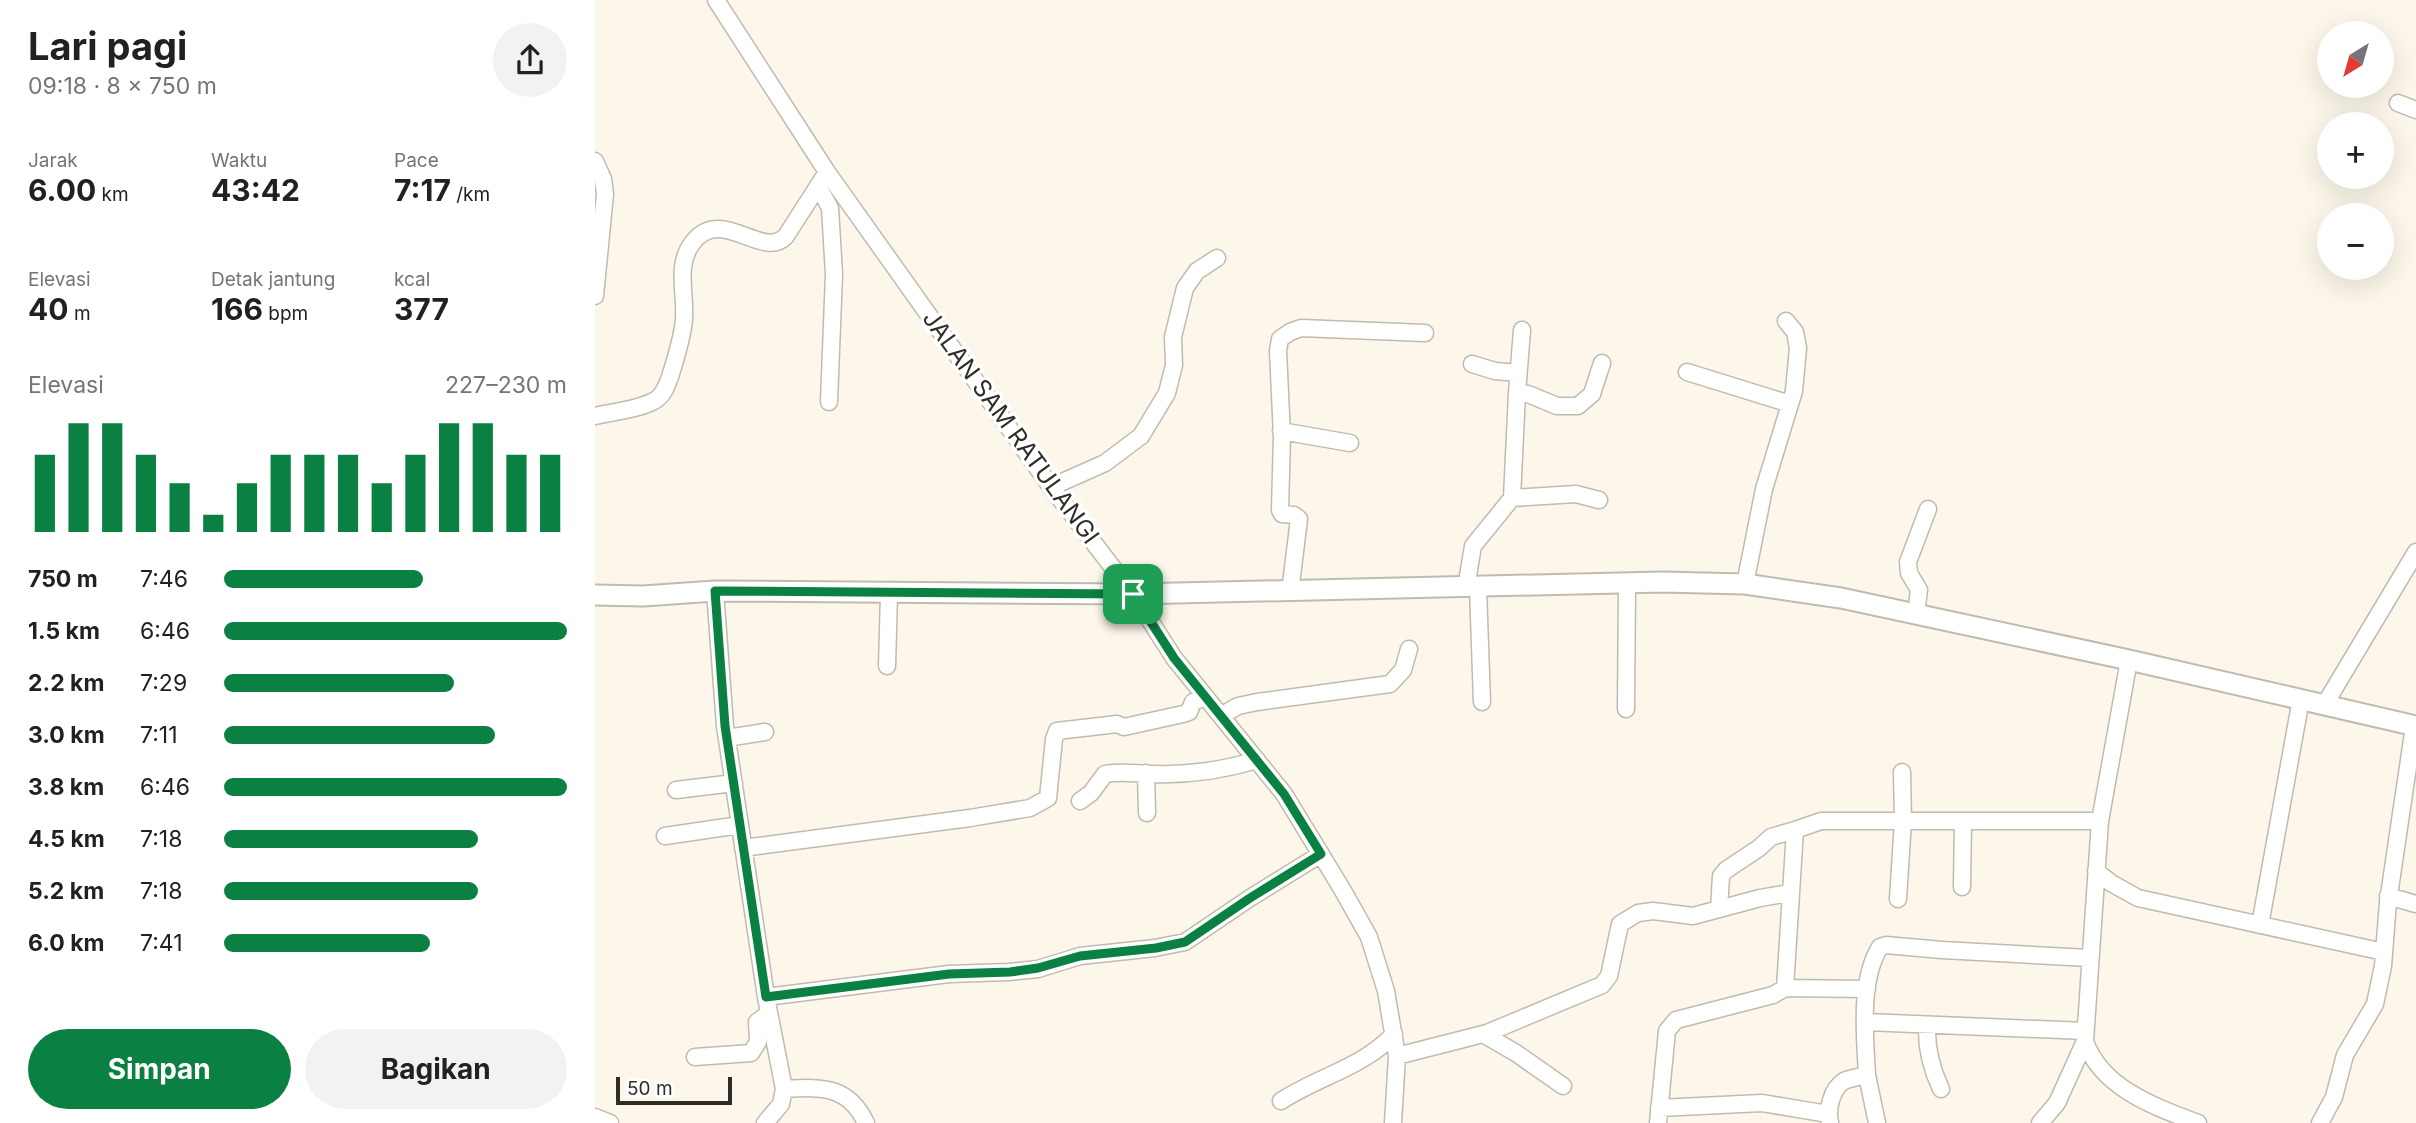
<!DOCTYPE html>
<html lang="id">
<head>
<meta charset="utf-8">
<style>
	:root { --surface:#fff; --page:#f2f2f2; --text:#202124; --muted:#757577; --accent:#0b8043 }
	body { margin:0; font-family:Inter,sans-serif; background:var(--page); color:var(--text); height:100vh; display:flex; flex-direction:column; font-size:26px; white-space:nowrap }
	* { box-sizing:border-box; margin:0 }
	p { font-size:23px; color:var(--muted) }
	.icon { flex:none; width:38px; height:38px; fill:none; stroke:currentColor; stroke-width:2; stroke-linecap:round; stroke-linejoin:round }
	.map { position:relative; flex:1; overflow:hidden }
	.sheet { display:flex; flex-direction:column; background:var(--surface); width:595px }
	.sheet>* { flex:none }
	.needle { width:46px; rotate:217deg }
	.tools { position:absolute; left:1722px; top:21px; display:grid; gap:14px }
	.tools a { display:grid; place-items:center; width:77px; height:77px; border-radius:50%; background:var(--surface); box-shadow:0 7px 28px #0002; font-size:35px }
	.scale { position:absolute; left:21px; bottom:18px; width:116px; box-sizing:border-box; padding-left:7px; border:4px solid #2f2d28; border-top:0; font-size:19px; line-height:24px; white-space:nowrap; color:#2f2d28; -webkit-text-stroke:5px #fff; paint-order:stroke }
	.pin { position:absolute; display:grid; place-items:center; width:60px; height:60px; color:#fff; margin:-30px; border-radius:14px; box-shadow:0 4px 10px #0006 }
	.round { display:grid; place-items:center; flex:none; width:74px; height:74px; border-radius:37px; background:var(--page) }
	.headline { display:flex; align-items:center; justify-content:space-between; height:119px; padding:0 28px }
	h1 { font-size:38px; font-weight:700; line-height:52px }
	.figures { display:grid; grid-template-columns:repeat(3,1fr); gap:10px; height:119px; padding:7px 28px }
	.figures div { display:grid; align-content:center }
	.figures b { font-size:30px; font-weight:700 }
	.figures small { font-size:19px; font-weight:400 }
	.figures p { font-size:19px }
	.chart { height:196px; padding:14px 28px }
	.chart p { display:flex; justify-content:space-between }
	.chart svg { width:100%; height:126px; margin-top:7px; stroke:var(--accent); stroke-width:6 }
	.primary-button { display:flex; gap:14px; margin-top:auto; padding:14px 28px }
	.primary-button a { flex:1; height:80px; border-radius:42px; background:var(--accent); color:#fff; font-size:28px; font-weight:700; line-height:80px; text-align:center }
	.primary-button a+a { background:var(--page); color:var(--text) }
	ul { padding:0 28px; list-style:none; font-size:23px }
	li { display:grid; grid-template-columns:112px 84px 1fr; align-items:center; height:52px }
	li i { height:18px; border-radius:9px; background:var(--accent) }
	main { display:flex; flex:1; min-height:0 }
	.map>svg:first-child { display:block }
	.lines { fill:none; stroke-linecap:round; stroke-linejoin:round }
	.minor-casing { stroke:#c0bbaf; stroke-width:19 }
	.major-casing { stroke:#c0bbaf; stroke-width:23 }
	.minor { stroke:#fff; stroke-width:16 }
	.major { stroke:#fff; stroke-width:19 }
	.route-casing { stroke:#fff; stroke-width:14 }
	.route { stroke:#0b8043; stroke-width:9 }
	.labels { text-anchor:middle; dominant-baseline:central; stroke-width:7; stroke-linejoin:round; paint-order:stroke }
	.street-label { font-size:24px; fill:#2f2d28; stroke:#fff }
</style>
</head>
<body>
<main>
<section class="sheet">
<div class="headline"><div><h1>Lari pagi</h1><p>09:18 · 8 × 750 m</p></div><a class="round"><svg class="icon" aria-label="share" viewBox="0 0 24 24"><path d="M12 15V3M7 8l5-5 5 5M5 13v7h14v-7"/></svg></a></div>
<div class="figures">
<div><p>Jarak</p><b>6.00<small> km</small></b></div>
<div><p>Waktu</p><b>43:42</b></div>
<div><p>Pace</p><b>7:17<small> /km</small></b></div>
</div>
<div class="figures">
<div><p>Elevasi</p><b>40<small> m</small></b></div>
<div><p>Detak jantung</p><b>166<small> bpm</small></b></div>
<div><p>kcal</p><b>377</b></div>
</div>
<div class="chart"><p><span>Elevasi</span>227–230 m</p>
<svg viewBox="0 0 160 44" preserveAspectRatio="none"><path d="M5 44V17M15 44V6M25 44V6M35 44V17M45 44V27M55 44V38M65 44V27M75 44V17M85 44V17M95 44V17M105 44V27M115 44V17M125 44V6M135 44V6M145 44V17M155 44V17"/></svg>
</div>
<ul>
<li><b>750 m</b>7:46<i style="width:58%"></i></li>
<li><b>1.5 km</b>6:46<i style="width:100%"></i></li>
<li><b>2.2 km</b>7:29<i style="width:67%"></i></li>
<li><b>3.0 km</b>7:11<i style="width:79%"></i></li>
<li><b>3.8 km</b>6:46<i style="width:100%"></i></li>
<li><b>4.5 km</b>7:18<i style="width:74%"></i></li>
<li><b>5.2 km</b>7:18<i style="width:74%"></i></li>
<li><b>6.0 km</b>7:41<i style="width:60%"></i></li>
</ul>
<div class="primary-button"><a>Simpan</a><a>Bagikan</a></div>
</section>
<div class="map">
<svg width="1821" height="1123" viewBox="0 0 1821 1123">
	<rect width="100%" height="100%" fill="#fcf7ea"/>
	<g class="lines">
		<g class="minor-casing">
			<path id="minor" d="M121,0l111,172 224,315 82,107 41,64 110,136 58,95 27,48 17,54 11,65 -4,67
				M1803,103l18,7
				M0,161l8,18 2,15 -10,102
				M223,186l12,22 4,66 -5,128
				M877,364l23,7 23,2
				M1092,372l103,32
				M922,393l5,-63
				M0,416c17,-4 48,-7 62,-17 7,-5 10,-14 13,-22 6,-19 12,-38 14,-57 2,-27 -9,-55 9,-78 29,-37 70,19 93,-6l41,-64
				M686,431l69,12
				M456,487l54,-24 36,-27 26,-43 7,-28 -1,-28 12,-49 12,-17 20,-13
				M917,498l64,-4 23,6
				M1150,584l19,-95 30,-98 4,-43 -3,-16 -9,-11
				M871,588l7,-42 39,-48 5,-105 11,1 29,12h21l14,-12 10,-31
				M883,588l4,114
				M120,591l10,135 41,271 18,92 -3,15 -16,19
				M695,592l9,-73 -5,-4 -12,-1 -2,-4 2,-74 -4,-85 2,-12 10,-7 11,-4 124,5
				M1321,614l3,-24 -10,-17 -1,-11 20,-53
				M1534,660l-29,161 -15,220c16,47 70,66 113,82
				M292,666l2,-72
				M1730,704l91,-152
				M1031,709l1,-125
				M626,716l17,-10 19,-4 133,-18 13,-14 6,-21
				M132,738l38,-6
				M551,773l1,40
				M81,790l58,-7
				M485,801l11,-8 14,-19c17,-3 32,0 49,0 35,1 70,-4 103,-14
				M70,836l75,-11
				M148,848l227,-30 60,-10 18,-10 6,-59 3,-8 60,-7 7,3 59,-13 6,-2 4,-10 13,-5
				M1501,871l15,12 27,15 246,54
				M1367,887l1,-66
				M1793,896l28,8
				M1303,899l5,-78 -1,-49
				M1124,909l2,-33 5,-6 33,-22 12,-11 24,-7
				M1665,925l41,-226
				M1190,988l82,1
				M171,997l183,-23 60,-2 29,-3 42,-13 75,-8 30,-6 65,-44 71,-44
				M1271,1022l219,9
				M1332,1025c-1,24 4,43 14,64
				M888,1034l33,19 47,33
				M802,1056l90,-23 115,-48 7,-9 11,-52 18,-11 15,-2 40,5 67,-18 29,-5
				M100,1057l56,-4 7,-11 -1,-20 12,-9
				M1272,1075l10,48
				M189,1089c37,-2 64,-4 82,34
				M686,1101c36,-24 83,-34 113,-67
				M1064,1108l103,-5 66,11
				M0,1117l15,6
				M1063,1123l9,-92 9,-11 97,-25 12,-7 10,-158 26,-9h279
				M1235,1123c-3,-13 1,-34 14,-42 6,-3 16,-4 23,-6 -2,-38 -8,-95 13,-128l6,-2 56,5 147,8
				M1445,1123l17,-20 28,-62
				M1725,1123l14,-26 11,-42 30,-51 8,-38 5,-64 26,-176"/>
		</g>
		<g class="major-casing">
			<path id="major" d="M0,595l48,1 72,-5 418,3 529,-12 83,2 96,14 288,62 287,66"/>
		</g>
		<use href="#minor" class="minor"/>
		<use href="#major" class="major"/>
	</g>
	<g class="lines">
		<g class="route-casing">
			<path id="route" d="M120,591l418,3 41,64 110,136 37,60 -71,44 -65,44 -29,6 -76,8 -42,12 -28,4 -61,2 -183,23 -41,-271z"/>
		</g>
		<use href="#route" class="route"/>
	</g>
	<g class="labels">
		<g class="street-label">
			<text transform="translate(416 427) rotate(54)">JALAN SAM RATULANGI</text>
		</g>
	</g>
</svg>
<div class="tools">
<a><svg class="needle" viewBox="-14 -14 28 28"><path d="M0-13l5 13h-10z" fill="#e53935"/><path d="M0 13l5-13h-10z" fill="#757577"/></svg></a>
<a>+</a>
<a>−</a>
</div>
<div class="scale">50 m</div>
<div class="pin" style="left:538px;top:594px;background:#1e9e55"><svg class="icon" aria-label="arrive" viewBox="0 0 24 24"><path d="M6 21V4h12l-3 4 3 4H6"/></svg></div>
</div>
</main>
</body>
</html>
